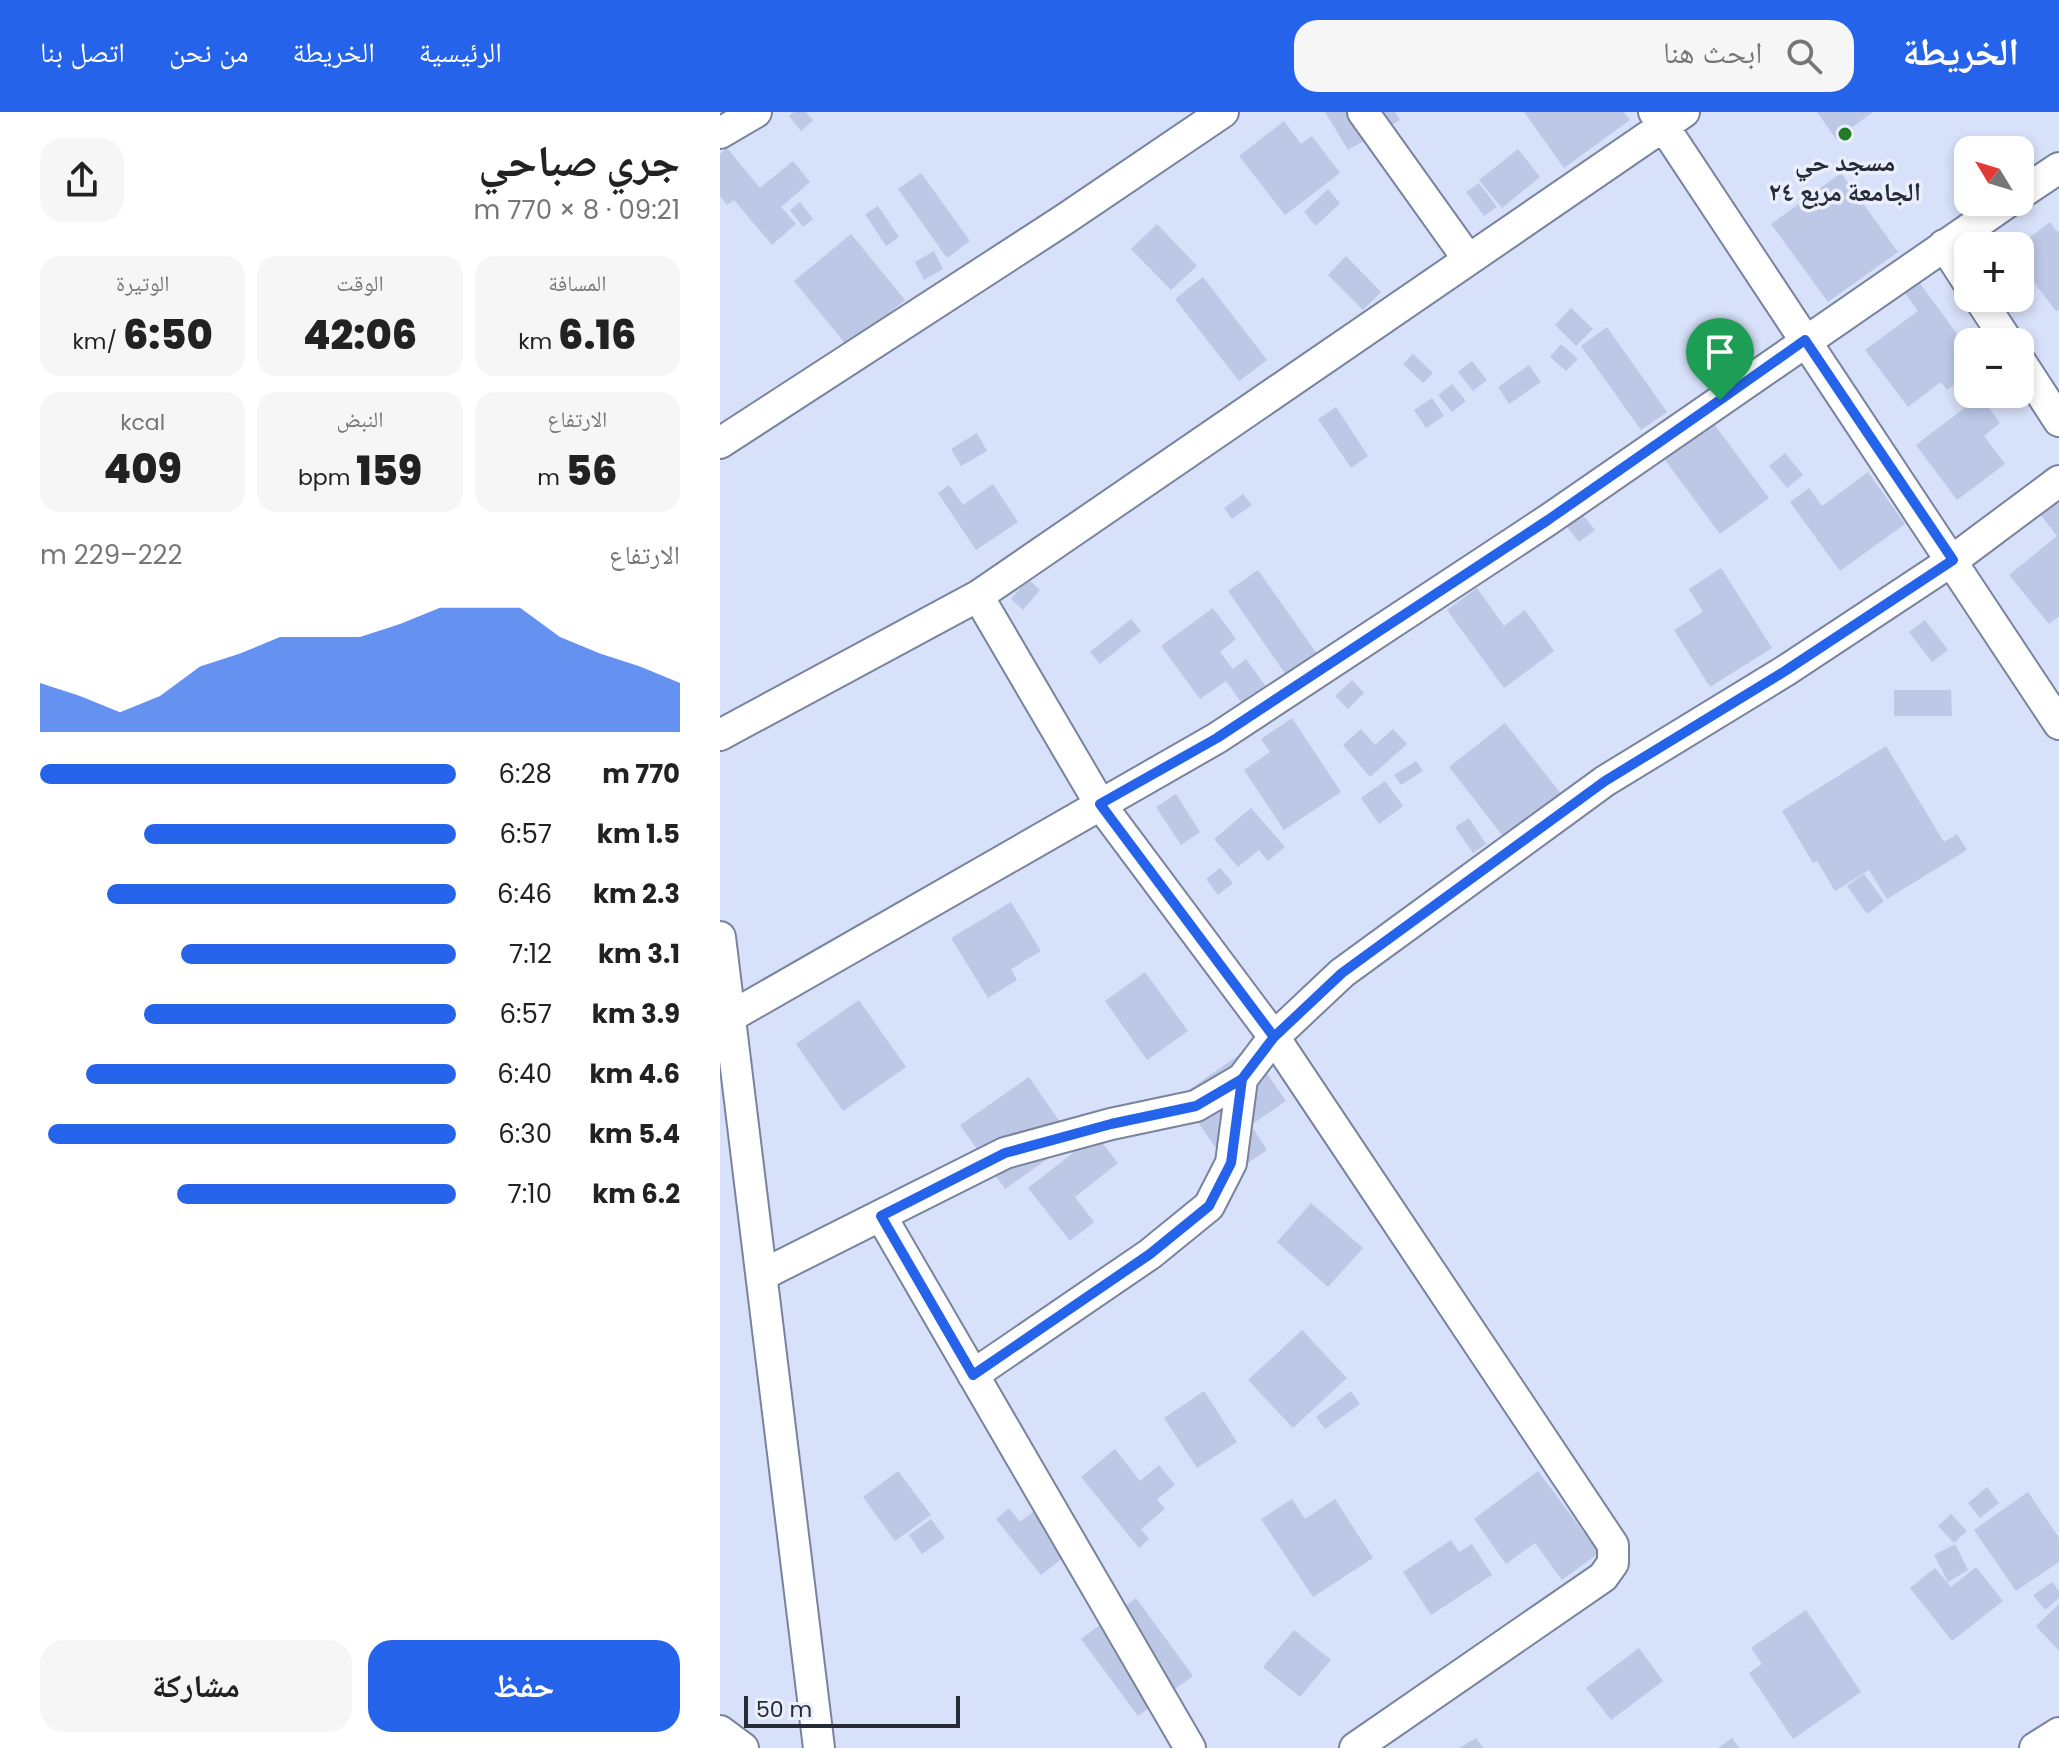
<!DOCTYPE html>
<html lang="ar">
<head>
<meta charset="utf-8">
<style>
	:root { --surface:#fff; --page:#f6f6f6; --text:#222; --muted:#767676; --accent:#2563eb }
	body { margin:0; font-family:Poppins,"Noto Naskh Arabic",sans-serif; background:var(--page); color:var(--text); direction:rtl; height:100vh; display:flex; flex-direction:column; font-size:30px; white-space:nowrap }
	* { box-sizing:border-box; margin:0 }
	p { font-size:26px; color:var(--muted) }
	.icon { flex:none; width:44px; height:44px; fill:none; stroke:currentColor; stroke-width:2; stroke-linecap:round; stroke-linejoin:round }
	.map { position:relative; flex:1; overflow:hidden; direction:ltr }
	.sheet { display:flex; flex-direction:column; background:var(--surface); width:720px }
	.sheet>* { flex:none }
	.needle { width:52px; rotate:308deg }
	.buttons { position:absolute; left:1234px; top:24px; display:grid; gap:16px }
	.buttons a { display:grid; place-items:center; width:80px; height:80px; border-radius:16px; background:var(--surface); box-shadow:0 4px 12px #0003; font-size:40px }
	.scale { position:absolute; left:24px; bottom:20px; width:216px; box-sizing:border-box; padding-left:8px; border:4px solid #272b37; border-top:0; font-size:22px; line-height:28px; white-space:nowrap; color:#272b37; -webkit-text-stroke:6px #eaeffb; paint-order:stroke }
	.pin { position:absolute; display:grid; place-items:center; width:68px; height:68px; color:#fff; margin:-82px -34px; border-radius:50% 50% 50% 0; rotate:-45deg; box-shadow:0 0 8px #0007 }
	.pin .icon { rotate:45deg }
	.round { display:grid; place-items:center; flex:none; width:84px; height:84px; border-radius:24px; background:var(--page) }
	.head { display:flex; align-items:center; justify-content:space-between; height:136px; padding:0 40px }
	h1 { font-size:44px; font-weight:800; line-height:60px }
	.stats { display:grid; grid-template-columns:repeat(3,1fr); gap:12px; height:136px; padding:8px 40px }
	.stats div { display:grid; align-content:center; border-radius:20px; background:var(--page); text-align:center }
	.stats b { font-size:40px; font-weight:800 }
	.stats small { font-size:22px; font-weight:400 }
	.stats p { font-size:22px }
	.chart { height:224px; padding:16px 40px }
	.chart p { display:flex; justify-content:space-between }
	.chart svg { width:100%; height:144px; margin-top:8px; fill:var(--accent); opacity:.7 }
	.primary-button { display:flex; gap:16px; margin-top:auto; padding:16px 40px }
	.primary-button a { flex:1; height:92px; border-radius:24px; background:var(--accent); color:#fff; font-size:32px; font-weight:800; line-height:92px; text-align:center }
	.primary-button a+a { background:var(--page); color:var(--text) }
	ul { padding:0 40px; list-style:none; font-size:26px }
	li { display:grid; grid-template-columns:128px 96px 1fr; align-items:center; height:60px }
	li i { height:20px; border-radius:10px; background:var(--accent) }
	header { display:flex; align-items:center; gap:48px; box-sizing:border-box; height:112px; padding:0 40px; background:var(--accent); color:#fff }
	header strong { font-size:38px }
	nav { display:flex; gap:44px; margin-inline-start:auto; font-size:28px }
	.search { width:560px; height:72px; background:var(--page); display:flex; align-items:center; gap:20px; box-sizing:border-box; padding:0 28px; border-radius:24px; color:var(--muted); font-size:30px }
	main { display:flex; flex:1; min-height:0 }
	.map>svg:first-child { display:block }
	.building { fill:#bcc8e6 }
	.lines { fill:none; stroke-linecap:round; stroke-linejoin:round }
	.street-casing { stroke:#78839e; stroke-width:34 }
	.street { stroke:#fff; stroke-width:30 }
	.route-casing { stroke:#fff; stroke-width:16 }
	.route { stroke:#2563eb; stroke-width:10 }
	.poi-dot { fill:#257a27; stroke:#eaeffb; stroke-width:3 }
	.labels { text-anchor:middle; dominant-baseline:central; stroke-width:7; stroke-linejoin:round; paint-order:stroke }
	.poi-label { font-size:26px; font-weight:bold; fill:#272b37; stroke:#eaeffb }
</style>
</head>
<body>
<header>
<strong>الخريطة</strong>
<div class="search"><svg class="icon" aria-label="search" viewBox="0 0 24 24"><circle cx="10" cy="10" r="6"/><path d="M15 15l6 6"/></svg>ابحث هنا</div>
<nav><a>الرئيسية</a><a>الخريطة</a><a>من نحن</a><a>اتصل بنا</a></nav>
</header>
<main>
<div class="map">
<svg width="1339" height="1636" viewBox="0 0 1339 1636">
	<rect width="100%" height="100%" fill="#d8e1fa"/>
	<path class="building" d="M74,0h12l7,8 -12,11 -12,-15z
		M605,0h70l5,8 -52,30z
		M804,0h100l6,8 -66,48z
		M1097,0h56l-37,27z
		M564,9l17,23 11,-8 28,37 -55,42 -46,-59z
		M7,36l33,40 33,-27 17,21 -29,25 15,17 -24,21 -38,-45 -7,5 -7,-9v-42z
		M798,37l22,28 -38,31 -23,-28z
		M201,61l49,68 -23,17 -49,-69z
		M1121,61l57,79 -70,50 -57,-78z
		M759,71l18,24 -13,9 -18,-24z
		M608,77l12,14 -24,23 -12,-14z
		M80,90l13,17 -10,8 -13,-17z
		M158,94l21,31 -13,9 -21,-32z
		M1330,110l7,10 2,-1v78l-3,2 -36,-47v-19z
		M437,112l40,42 -26,24 -40,-41z
		M131,122l54,66 -57,47 -54,-66z
		M214,139l9,18 -19,11 -9,-18z
		M626,144l35,36 -18,18 -35,-35z
		M483,165l64,83 -28,21 -64,-82z
		M1199,170l49,67v25l-21,16 -6,-8 -33,25 -43,-57 53,-39 -13,-18z
		M851,196l22,21 -17,17 -21,-21z
		M887,215l60,85 -26,18 -60,-84z
		M841,232l17,15 -12,12 -16,-14z
		M693,242l20,19 -10,10 -20,-19z
		M752,249l15,19 -14,11 -15,-19z
		M809,253l12,17 -32,22 -11,-17z
		M732,272l14,17 -14,11 -14,-17z
		M1260,284l20,27 -16,13 21,28 -48,36 -41,-55z
		M712,286l12,18 -18,12 -12,-18z
		M616,295l32,49 -17,12 -33,-49z
		M991,308l58,78 -49,36 -58,-78z
		M257,321l10,18 -26,15 -10,-17z
		M1065,341l18,22 -16,13 -18,-22z
		M1148,360l37,52 -65,47 -50,-69 19,-14 13,18z
		M273,372l25,38 -42,28 -38,-57 11,-8 14,20z
		M523,382l9,11 -20,14 -8,-11z
		M1339,386v118l-10,8 -40,-49 48,-39 -18,-23z
		M862,402l13,16 -16,12 -12,-15z
		M1001,456l51,80 -62,39 -36,-57 29,-18 -14,-23z
		M538,458l59,84 -31,21 -58,-84z
		M308,467l12,11 -17,20 -12,-11z
		M757,476l27,38 21,-16 29,41 -50,37 -57,-78z
		M493,496l23,31 -16,13 13,17 13,-10 21,29 -24,17 -17,-24 -26,18 -39,-53z
		M411,507l10,12 -41,33 -10,-12z
		M1205,508l23,30 -16,12 -23,-30z
		M632,568l12,13 -16,16 -13,-13z
		M1174,578h57l1,26h-58z
		M572,606l49,74 -57,38 -40,-60 26,-18 -9,-13z
		M785,611l61,77 -56,45 -61,-78z
		M641,617l14,16 18,-16 14,15 -37,33 -27,-32z
		M1166,634l58,96 13,-8 10,16 -80,49 -18,-29 -34,21 -18,-30 -4,2 -31,-52z
		M696,649l7,10 -22,14 -7,-10z
		M665,669l18,25 -24,18 -18,-26z
		M456,682l24,38 -19,13 -25,-38z
		M531,696l34,39 -17,14 -9,-11 -21,17 -24,-28z
		M749,706l17,26 -13,9 -18,-26z
		M500,756l13,15 -15,12 -12,-16z
		M1144,762l20,27 -17,13 -20,-28z
		M291,790l30,49 -30,18 6,11 -29,18 -37,-60z
		M425,860l43,59 -41,29 -42,-59z
		M139,888l47,67 -63,44 -47,-67z
		M529,936l37,53 -35,24 16,25 -34,23 -53,-77z
		M309,965l44,64 -68,48 -45,-64z
		M376,1023l22,28 -43,34 19,25 -24,19 -42,-53z
		M591,1091l52,45 -35,39 -51,-45z
		M582,1218l45,48 -54,50 -45,-48z
		M484,1279l33,51 -40,26 -33,-50z
		M631,1279l9,13 -35,25 -9,-12z
		M395,1337l25,32 19,-16 16,20 -18,14 8,10 -24,20 8,10 -10,9 -58,-71z
		M178,1359l33,44 -36,26 -32,-44z
		M818,1359l61,82 -37,27 -27,-37 -29,21 -32,-45z
		M1267,1375l12,16 -19,15 -12,-15z
		M1308,1380l31,46v24l-43,29 -42,-61z
		M572,1387l13,20 30,-20 38,59 -60,39 -52,-78z
		M319,1395l34,43 -32,25 -45,-56 13,-11 11,14z
		M1231,1402l16,17 -13,12 -16,-17z
		M211,1407l14,19 -23,16 -13,-19z
		M731,1428l8,12 13,-8 20,31 -61,40 -28,-43z
		M1235,1432l13,26 -20,12 -14,-27z
		M1256,1455l27,34 -51,40 -42,-53 25,-20 16,19z
		M1332,1470l7,9v7l-14,12 -12,-15z
		M416,1486l57,78 -55,40 -57,-77z
		M1339,1492v47l-23,-25z
		M1086,1498l55,82 -68,47 -44,-66 13,-9 -11,-16z
		M574,1518l37,30 -31,37 -37,-30z
		M919,1536l24,33 -52,39 -25,-32z
		M756,1626l7,10h-24z
		M1012,1626l7,10h-21z"/>
	<g class="lines">
		<g class="street-casing">
			<path id="street" d="M643,0l105,147
				M934,0l405,612
				M0,21l36,-21
				M1300,82l39,-26
				M1224,133l24,37
				M1259,186l29,44
				M1300,249l39,60
				M0,331l345,-224 158,-107
				M258,484l122,208 174,233 339,508v18l-10,14 -248,171
				M0,623l258,-139 706,-484
				M0,825l99,811
				M10,905l487,-279 331,-218 460,-318
				M161,1104l309,532
				M42,1163l243,-122 106,-29 85,-18 46,-27 32,-42 68,-64 263,-192 180,-110 168,-111 106,-79
				M253,1263l177,-121 59,-48 22,-43 11,-84
				M0,1619l23,17
				M1315,1636l24,-15"/>
		</g>
		<use href="#street" class="street"/>
	</g>
	<g class="lines">
		<g class="route-casing">
			<path id="route" d="M1000,288l-172,120 -331,218 -117,66 174,233 -32,42 -11,84 -22,43 -59,48 -177,121 -92,-159 124,-63 106,-29 85,-18 46,-27 32,-42 68,-64 263,-192 180,-110 168,-111 -148,-220 -85,60"/>
		</g>
		<use href="#route" class="route"/>
	</g>
	<circle class="poi-dot" cx="1125" cy="22" r="8"/>
	<g class="labels">
		<g class="poi-label">
			<text x="1125" y="50">مسجد حي<tspan x="1125" dy="30">الجامعة مربع ٢٤</tspan></text>
		</g>
	</g>
</svg>
<div class="buttons">
<a><svg class="needle" viewBox="-14 -14 28 28"><path d="M0-13l5 13h-10z" fill="#e53935"/><path d="M0 13l5-13h-10z" fill="#767676"/></svg></a>
<a>+</a>
<a>−</a>
</div>
<div class="scale">50 m</div>
<div class="pin" style="left:1000px;top:288px;background:#1e9e55"><svg class="icon" aria-label="arrive" viewBox="0 0 24 24"><path d="M6 21V4h12l-3 4 3 4H6"/></svg></div>
</div>
<section class="sheet">
<div class="head"><div><h1>جري صباحي</h1><p>09:21 · 8 × 770 m</p></div><a class="round"><svg class="icon" aria-label="share" viewBox="0 0 24 24"><path d="M12 15V3M7 8l5-5 5 5M5 13v7h14v-7"/></svg></a></div>
<div class="stats">
<div><p>المسافة</p><b>6.16<small> km</small></b></div>
<div><p>الوقت</p><b>42:06</b></div>
<div><p>الوتيرة</p><b>6:50<small> /km</small></b></div>
</div>
<div class="stats">
<div><p>الارتفاع</p><b>56<small> m</small></b></div>
<div><p>النبض</p><b>159<small> bpm</small></b></div>
<div><p>kcal</p><b>409</b></div>
</div>
<div class="chart"><p><span>الارتفاع</span>222–229 m</p>
<svg viewBox="0 0 160 44" preserveAspectRatio="none"><path d="M0 44V29L10 33L20 38L30 33L40 24L50 20L60 15L70 15L80 15L90 11L100 6L110 6L120 6L130 15L140 20L150 24L160 29V44z"/></svg>
</div>
<ul>
<li><b>770 m</b>6:28<i style="width:100%"></i></li>
<li><b>1.5 km</b>6:57<i style="width:75%"></i></li>
<li><b>2.3 km</b>6:46<i style="width:84%"></i></li>
<li><b>3.1 km</b>7:12<i style="width:66%"></i></li>
<li><b>3.9 km</b>6:57<i style="width:75%"></i></li>
<li><b>4.6 km</b>6:40<i style="width:89%"></i></li>
<li><b>5.4 km</b>6:30<i style="width:98%"></i></li>
<li><b>6.2 km</b>7:10<i style="width:67%"></i></li>
</ul>
<div class="primary-button"><a>حفظ</a><a>مشاركة</a></div>
</section>
</main>
</body>
</html>
